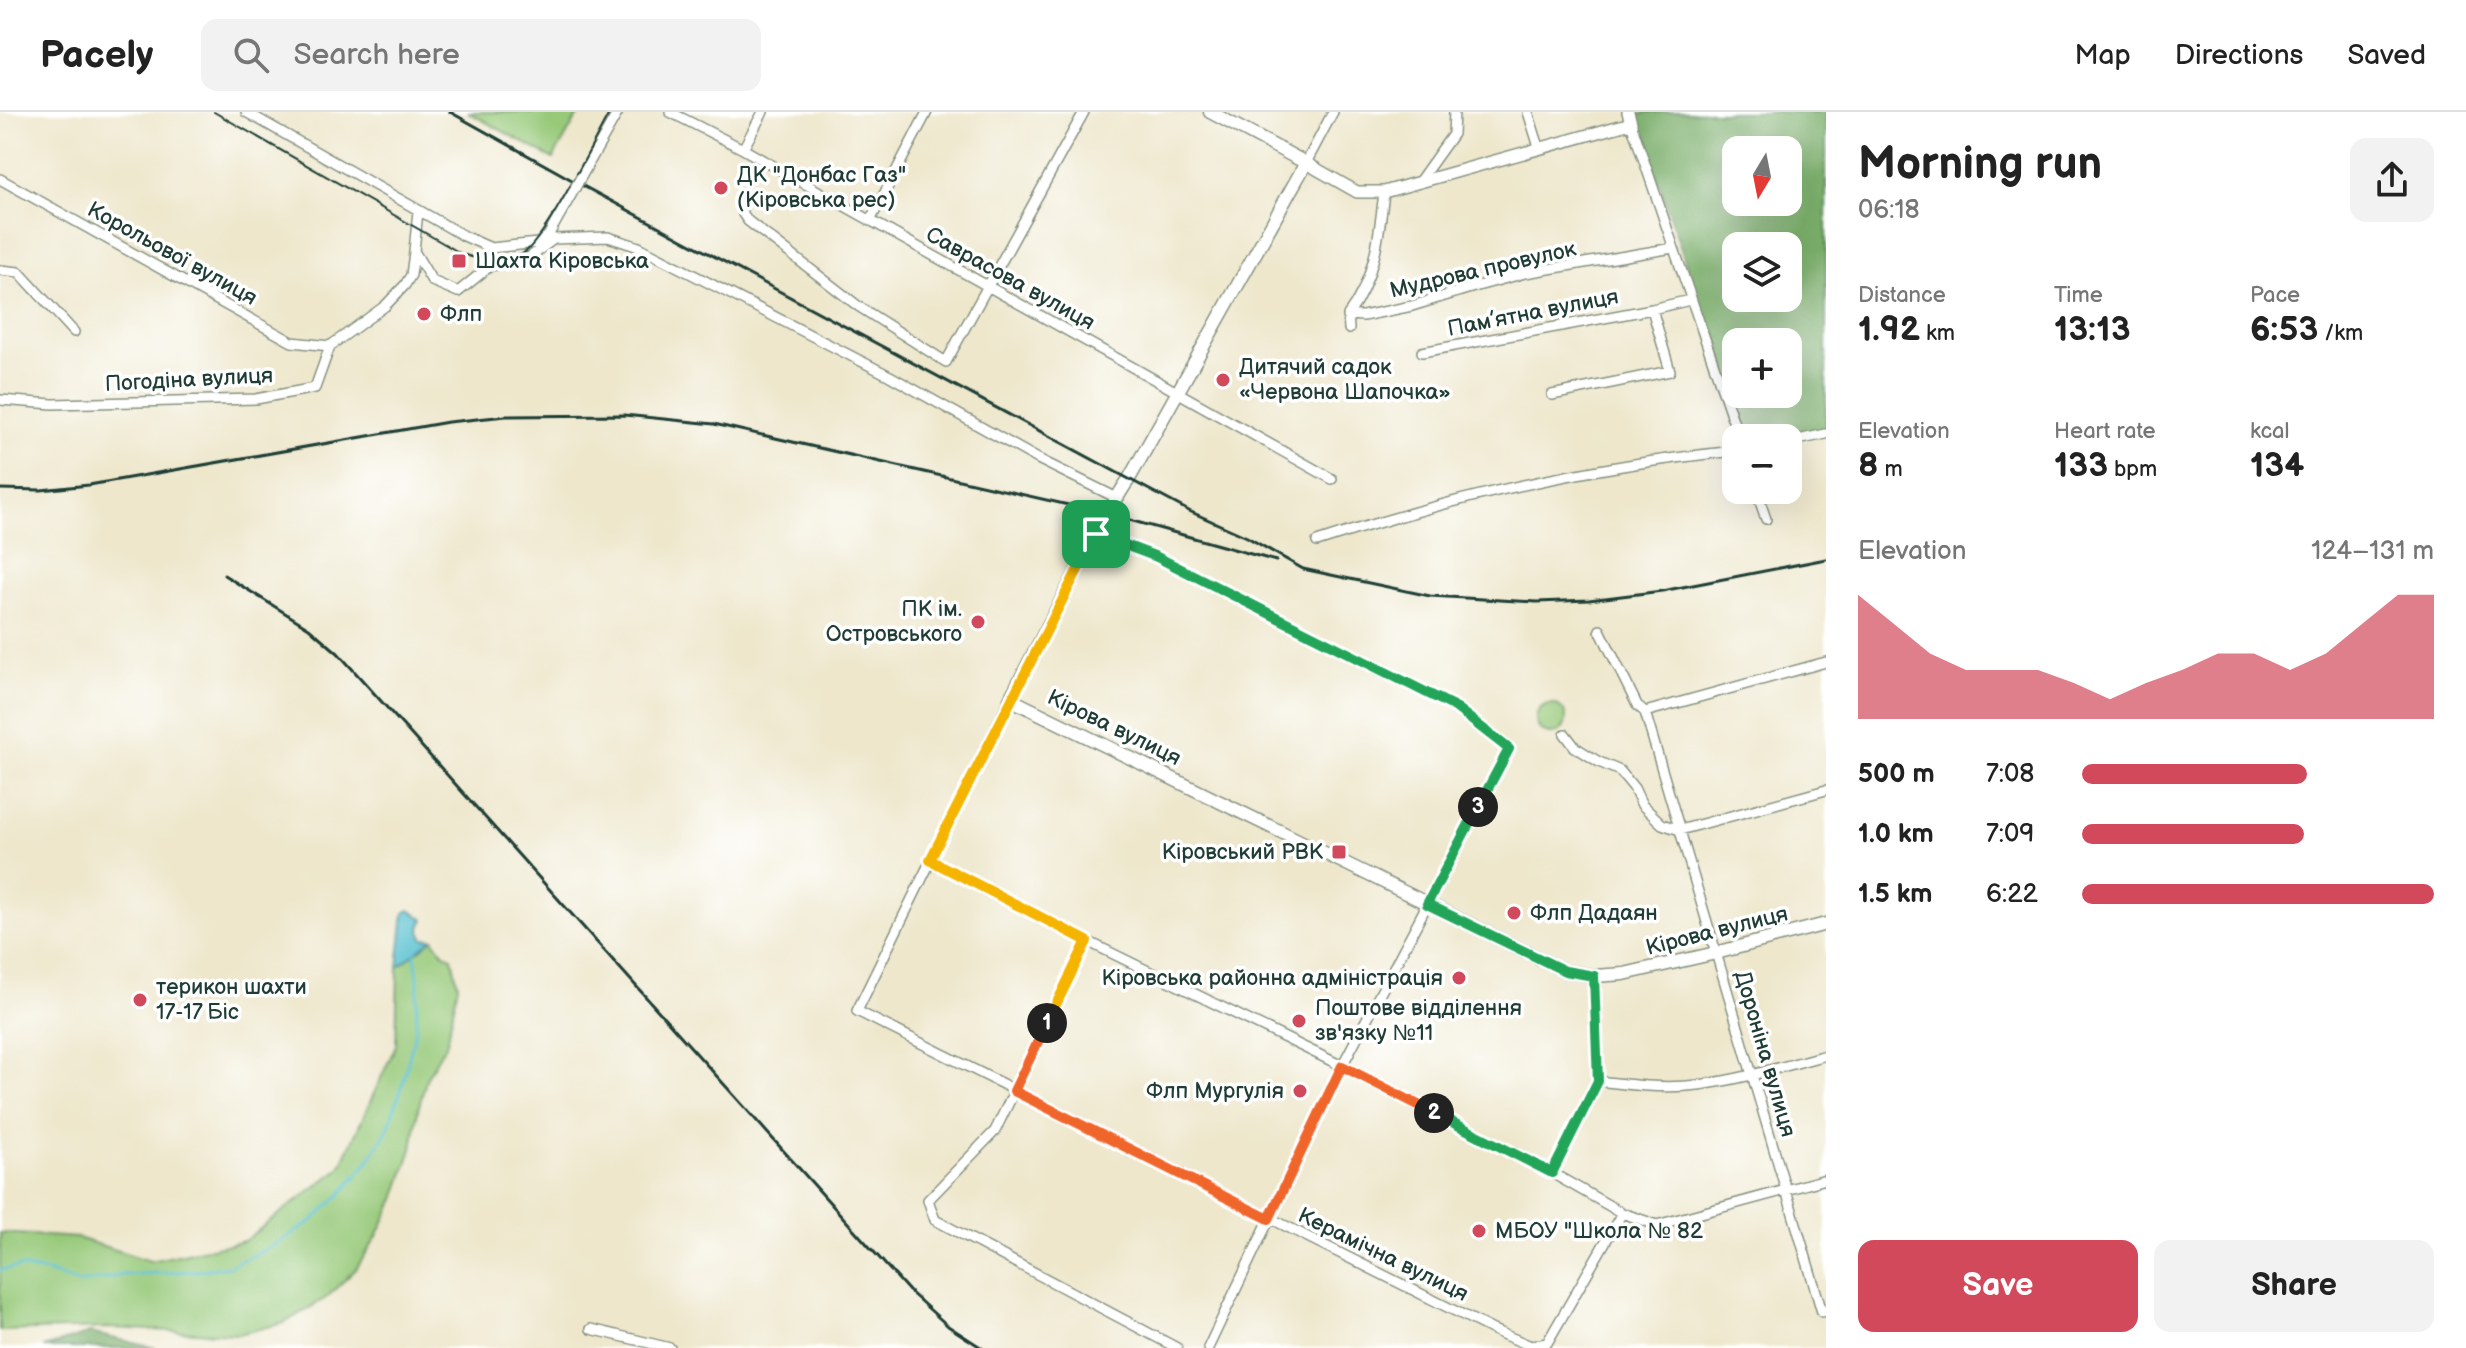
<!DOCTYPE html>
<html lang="en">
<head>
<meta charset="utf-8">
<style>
	:root { --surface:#fff; --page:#f2f2f2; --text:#222; --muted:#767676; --line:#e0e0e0; --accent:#d1495b }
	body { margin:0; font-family:"Balsamiq Sans",sans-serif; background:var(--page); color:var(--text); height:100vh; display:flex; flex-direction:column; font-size:30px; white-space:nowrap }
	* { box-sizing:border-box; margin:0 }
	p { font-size:26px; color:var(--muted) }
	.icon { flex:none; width:44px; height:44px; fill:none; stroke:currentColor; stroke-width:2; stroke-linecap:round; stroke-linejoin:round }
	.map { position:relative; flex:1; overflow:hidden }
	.panel { display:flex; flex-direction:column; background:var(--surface); width:640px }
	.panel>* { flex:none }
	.needle { width:52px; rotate:190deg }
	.buttons { position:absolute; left:1722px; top:24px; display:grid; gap:16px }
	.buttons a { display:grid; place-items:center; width:80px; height:80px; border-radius:16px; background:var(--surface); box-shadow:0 8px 32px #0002; font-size:40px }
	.pin { position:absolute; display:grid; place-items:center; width:68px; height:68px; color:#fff; margin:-34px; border-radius:16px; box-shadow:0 4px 12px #0006 }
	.km { position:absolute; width:40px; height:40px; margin:-20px; border-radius:50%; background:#222; color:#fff; font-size:22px; line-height:40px; text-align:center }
	.round { display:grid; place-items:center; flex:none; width:84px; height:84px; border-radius:16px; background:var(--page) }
	.head { display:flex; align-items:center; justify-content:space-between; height:136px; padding:0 32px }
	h1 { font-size:44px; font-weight:700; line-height:60px }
	.stats { display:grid; grid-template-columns:repeat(3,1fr); gap:12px; height:136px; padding:8px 32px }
	.stats div { display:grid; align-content:center }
	.stats b { font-size:34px; font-weight:700 }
	.stats small { font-size:22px; font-weight:400 }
	.stats p { font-size:22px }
	.chart { height:224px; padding:16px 32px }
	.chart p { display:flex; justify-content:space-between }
	.chart svg { width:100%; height:144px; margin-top:8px; fill:var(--accent); opacity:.7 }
	.button { display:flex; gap:16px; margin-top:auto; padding:16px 32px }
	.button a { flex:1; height:92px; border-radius:16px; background:var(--accent); color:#fff; font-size:32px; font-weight:700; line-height:92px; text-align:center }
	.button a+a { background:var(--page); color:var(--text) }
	ul { padding:0 32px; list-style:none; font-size:26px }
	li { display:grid; grid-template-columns:128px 96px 1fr; align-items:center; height:60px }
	li i { height:20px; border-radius:10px; background:var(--accent) }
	header { display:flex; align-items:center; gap:48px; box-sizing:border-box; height:112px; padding:0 40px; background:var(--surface); border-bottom:2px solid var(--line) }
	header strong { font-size:38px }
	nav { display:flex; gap:44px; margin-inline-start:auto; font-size:28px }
	.search { width:560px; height:72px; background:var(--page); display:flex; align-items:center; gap:20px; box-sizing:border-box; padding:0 28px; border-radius:16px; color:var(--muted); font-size:30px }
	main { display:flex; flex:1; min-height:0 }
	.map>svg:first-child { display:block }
	.green { fill:#97c979; stroke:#5b8356; stroke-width:2 }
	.forest { fill:#79ad69; stroke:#4c754e; stroke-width:2; fill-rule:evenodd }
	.water { fill:#54bfcf; stroke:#3a7e82; stroke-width:2 }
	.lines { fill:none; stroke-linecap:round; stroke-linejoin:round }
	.stream { stroke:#54bfcf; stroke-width:3 }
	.minor-casing { stroke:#869280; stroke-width:12 }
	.tertiary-casing { stroke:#869280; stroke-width:14 }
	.secondary-casing { stroke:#869280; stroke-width:15 }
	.minor { stroke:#fff; stroke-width:9 }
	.tertiary { stroke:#fff; stroke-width:11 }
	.secondary { stroke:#fff; stroke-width:12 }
	.tram { stroke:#1f3d34; stroke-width:2 }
	.rail { stroke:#1f3d34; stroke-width:3 }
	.minor-bridge-casing { stroke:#869280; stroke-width:12; stroke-linecap:butt }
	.minor-bridge { stroke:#fff; stroke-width:9 }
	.split-1-casing { stroke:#fff; stroke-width:16 }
	.split-2-casing { stroke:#fff; stroke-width:16 }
	.split-3-casing { stroke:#fff; stroke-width:16 }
	.split-4-casing { stroke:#fff; stroke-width:16 }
	.split-1 { stroke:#f5b400; stroke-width:10 }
	.split-2 { stroke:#f0652b; stroke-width:10 }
	.split-3 { stroke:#22a559; stroke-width:10 }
	.split-4 { stroke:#22a559; stroke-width:10 }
	.poi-dot { fill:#d1495b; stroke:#fff; stroke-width:3 }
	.labels { text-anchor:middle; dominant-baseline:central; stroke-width:7; stroke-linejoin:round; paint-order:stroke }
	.poi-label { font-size:22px; fill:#1f3d34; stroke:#fff; text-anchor:start }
	.street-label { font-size:22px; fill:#1f3d34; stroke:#fff }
</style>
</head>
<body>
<header>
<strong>Pacely</strong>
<div class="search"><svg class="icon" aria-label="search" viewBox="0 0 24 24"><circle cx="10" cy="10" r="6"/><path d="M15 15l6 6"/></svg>Search here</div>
<nav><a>Map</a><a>Directions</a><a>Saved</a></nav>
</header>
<main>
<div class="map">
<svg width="1826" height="1236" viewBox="0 0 1826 1236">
	<rect width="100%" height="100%" fill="#fff"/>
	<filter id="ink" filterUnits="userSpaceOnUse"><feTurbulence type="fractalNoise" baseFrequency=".0125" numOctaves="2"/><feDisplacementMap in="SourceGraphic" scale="16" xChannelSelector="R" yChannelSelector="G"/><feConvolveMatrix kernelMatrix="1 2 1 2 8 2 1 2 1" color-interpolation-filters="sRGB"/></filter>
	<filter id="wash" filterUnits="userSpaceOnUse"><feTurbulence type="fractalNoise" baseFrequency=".006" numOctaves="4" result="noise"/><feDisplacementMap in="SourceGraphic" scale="32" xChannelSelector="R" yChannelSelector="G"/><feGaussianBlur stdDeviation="1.8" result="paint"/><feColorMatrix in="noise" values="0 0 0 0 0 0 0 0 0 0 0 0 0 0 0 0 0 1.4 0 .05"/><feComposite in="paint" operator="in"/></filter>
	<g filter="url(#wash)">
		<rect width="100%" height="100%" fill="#eee7cc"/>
		<path class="green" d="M468,0h112l-27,47z
			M1536 607a15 15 0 1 1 30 0a15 15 0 1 1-30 0Z
			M433,827l11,15 8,3 6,28 -11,57 -20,35 -9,33 -6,39 -17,50 -18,37 -21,33 -30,29 -42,25 -46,11 -131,-6 -107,3v-98l78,5 72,23 94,-20 96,-73 56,-123 2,-78z"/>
		<path class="forest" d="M1650,0h176v319l-38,7h-45l-106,-323zM1736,38h52v52h-52zM1736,134h52v52h-52zM1736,230h52v52h-52z
			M90,1221l66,15h-113z"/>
		<path class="water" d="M410,798l14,9 -4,8 3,11 10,1 -35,28 6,-54z"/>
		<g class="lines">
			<path class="stream" d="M0,1158l20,-3 27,5 33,11 43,-8 70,-4 37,-5 43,-20 38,-24 28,-26 28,-33 20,-32 16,-48 13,-55 2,-48 -3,-26"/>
		</g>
	</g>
	<g filter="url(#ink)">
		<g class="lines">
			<g class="minor-casing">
				<path id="minor" d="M246,0l218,124 27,12 47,-5 10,-7 27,-48
					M670,0l73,37 589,330
					M1528,0l11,35
					M1631,11l108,315
					M743,37l20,-37
					M1306,51l27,-51
					M581,65l37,-65
					M0,67l292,163 38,4
					M1418,71l35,-49 1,-22
					M418,99l-4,40 18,30 26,11 32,-26 37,-7 27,-20 54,-2 31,10 251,129 148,83 77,38
					M743,102l5,7 110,85 88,56 138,-250
					M870,109l57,-109
					M0,158l19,2 55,60
					M1348,203l15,1 49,-10 62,-19 51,-14 148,-25
					M1349,217l-1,-14c27,-36 31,-79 36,-123
					M1422,240l230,-43 38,-9
					M1552,283l118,-24 -18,-62
					M0,288l53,4 203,-5 59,-11 15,-42 55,-40 20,-21 6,-10 3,-23
					M1788,330l38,-8
					M1756,378l10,29
					M1096,422l61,23 298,150 54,42 -167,317 -134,282
					M1317,430c136,-45 276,-77 419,-91
					M1600,518l37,75 8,7 177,600 4,-1
					M1010,587l-153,312 636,319 38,16 16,-3 75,-130
					M1645,600l181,-50
					M1565,622l10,13 24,15 21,9 14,17 8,17 20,19 18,6 146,-40
					M930,748l157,81 255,125 210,107 70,40 35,12 169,-46
					M1087,829l-92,190 -67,69 7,20 242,128
					M1594,864l4,105
					M1552,1061l46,-92c33,4 66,8 100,4 43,-5 86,-19 128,-30
					M591,1217l79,19"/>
			</g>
			<g class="tertiary-casing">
				<path id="tertiary" d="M1306,51l51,29h27l247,-69 -3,-11"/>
			</g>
			<g class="secondary-casing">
				<path id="secondary" d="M1210,0l96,51 -177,316c-13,18 -21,37 -33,55l-86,165 555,272 29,5 30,-2 92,-21 110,-29"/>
			</g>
			<use href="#minor" class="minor"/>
			<use href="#tertiary" class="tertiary"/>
			<use href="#secondary" class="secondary"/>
			<path class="tram" d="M214,0l248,142c20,7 41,10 60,0 23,-13 72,-114 88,-142"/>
			<path class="rail" d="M450,0l122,68 557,299 60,32 58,26 56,32 127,27 107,6 52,-2 73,-9 164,-32
				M0,377l41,1 48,-5 359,-63 58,-6 118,-1 90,9 394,90 168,47
				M224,463l85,53 29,25 571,638 39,35 34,22"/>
			<g class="minor-bridge-casing">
				<path id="minor-bridge" d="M575,76l6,-11"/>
			</g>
			<use href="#minor-bridge" class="minor-bridge"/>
		</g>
	</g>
	<g class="lines" filter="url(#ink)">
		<g class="split-1-casing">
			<path id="split-1" d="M1047,911l40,-82 -157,-81 166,-326"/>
		</g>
		<g class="split-2-casing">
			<path id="split-2" d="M1047,911l-33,68 255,128 73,-153 92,47"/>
		</g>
		<g class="split-3-casing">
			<path id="split-3" d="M1434,1001l118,60 46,-92 -4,-105 -29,-5 -138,-67 51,-97"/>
		</g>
		<g class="split-4-casing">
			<path id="split-4" d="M1096,422l61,23 298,150 54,42 -31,58"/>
		</g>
		<use href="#split-1" class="split-1"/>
		<use href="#split-2" class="split-2"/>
		<use href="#split-3" class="split-3"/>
		<use href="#split-4" class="split-4"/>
	</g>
	<g class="poi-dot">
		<circle cx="721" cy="76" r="8"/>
		<rect x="451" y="141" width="16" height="16" rx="4"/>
		<circle cx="424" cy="202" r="8"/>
		<circle cx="1223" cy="268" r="8"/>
		<circle cx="978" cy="510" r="8"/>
		<rect x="1331" y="732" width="16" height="16" rx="4"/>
		<circle cx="1514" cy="801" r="8"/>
		<circle cx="1459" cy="866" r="8"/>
		<circle cx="140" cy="888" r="8"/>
		<circle cx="1299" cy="909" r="8"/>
		<circle cx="1300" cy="979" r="8"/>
		<circle cx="1479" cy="1119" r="8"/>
	</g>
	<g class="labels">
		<g class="poi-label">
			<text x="737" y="63">ДК "Донбас Газ"<tspan x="737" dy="25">(Кіровська рес)</tspan></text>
			<text x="475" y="149">Шахта Кіровська</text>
			<text x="440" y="202">Флп</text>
			<text x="1239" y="255">Дитячий садок<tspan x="1239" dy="25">«Червона Шапочка»</tspan></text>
			<text x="962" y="497" text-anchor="end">ПК ім.<tspan x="962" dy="25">Островського</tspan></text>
			<text x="1323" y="740" text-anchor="end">Кіровський РВК</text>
			<text x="1530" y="801">Флп Дадаян</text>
			<text x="1443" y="866" text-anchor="end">Кіровська районна адміністрація</text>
			<text x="156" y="875">терикон шахти<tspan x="156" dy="25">17-17 Біс</tspan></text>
			<text x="1315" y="896">Поштове відділення<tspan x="1315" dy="25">зв'язку №11</tspan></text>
			<text x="1284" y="979" text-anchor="end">Флп Мургулія</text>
			<text x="1495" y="1119">МБОУ "Школа № 82</text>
		</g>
		<g class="street-label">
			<text transform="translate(172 142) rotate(29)">Корольової вулиця</text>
			<text transform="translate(1483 158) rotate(-13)">Мудрова провулок</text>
			<text transform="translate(1010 167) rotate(29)">Саврасова вулиця</text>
			<text transform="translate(1533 201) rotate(-11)">Пам’ятна вулиця</text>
			<text transform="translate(189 268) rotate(-3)">Погодіна вулиця</text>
			<text transform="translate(1114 616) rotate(26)">Кірова вулиця</text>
			<text transform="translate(1717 819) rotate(-14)">Кірова вулиця</text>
			<text transform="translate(1765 942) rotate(74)">Дороніна вулиця</text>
			<text transform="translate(1383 1143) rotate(26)">Керамічна вулиця</text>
		</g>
	</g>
</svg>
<div class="buttons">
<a><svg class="needle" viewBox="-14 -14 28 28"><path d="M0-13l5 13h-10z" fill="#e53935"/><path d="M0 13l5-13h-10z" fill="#767676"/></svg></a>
<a><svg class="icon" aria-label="layers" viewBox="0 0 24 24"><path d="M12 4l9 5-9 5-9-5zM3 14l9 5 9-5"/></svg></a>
<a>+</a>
<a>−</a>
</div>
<div class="pin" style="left:1096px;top:422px;background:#1e9e55"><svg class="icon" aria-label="arrive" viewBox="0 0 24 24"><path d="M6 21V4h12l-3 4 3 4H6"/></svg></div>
<b class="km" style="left:1047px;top:911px">1</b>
<b class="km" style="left:1434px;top:1001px">2</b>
<b class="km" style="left:1478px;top:695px">3</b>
</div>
<section class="panel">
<div class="head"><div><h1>Morning run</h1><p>06:18</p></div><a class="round"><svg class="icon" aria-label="share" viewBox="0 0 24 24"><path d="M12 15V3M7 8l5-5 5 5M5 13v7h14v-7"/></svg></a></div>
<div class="stats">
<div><p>Distance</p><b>1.92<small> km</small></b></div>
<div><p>Time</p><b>13:13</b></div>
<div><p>Pace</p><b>6:53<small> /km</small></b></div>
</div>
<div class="stats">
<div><p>Elevation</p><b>8<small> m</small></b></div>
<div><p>Heart rate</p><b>133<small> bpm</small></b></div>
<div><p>kcal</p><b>134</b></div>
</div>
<div class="chart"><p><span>Elevation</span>124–131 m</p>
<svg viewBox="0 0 160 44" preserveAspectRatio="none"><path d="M0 44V6L10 15L20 24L30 29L40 29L50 29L60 33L70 38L80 33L90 29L100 24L110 24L120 29L130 24L140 15L150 6L160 6V44z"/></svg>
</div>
<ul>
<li><b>500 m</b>7:08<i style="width:64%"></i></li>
<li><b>1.0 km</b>7:09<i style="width:63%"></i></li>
<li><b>1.5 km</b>6:22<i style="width:100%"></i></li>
</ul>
<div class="button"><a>Save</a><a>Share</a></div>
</section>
</main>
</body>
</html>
